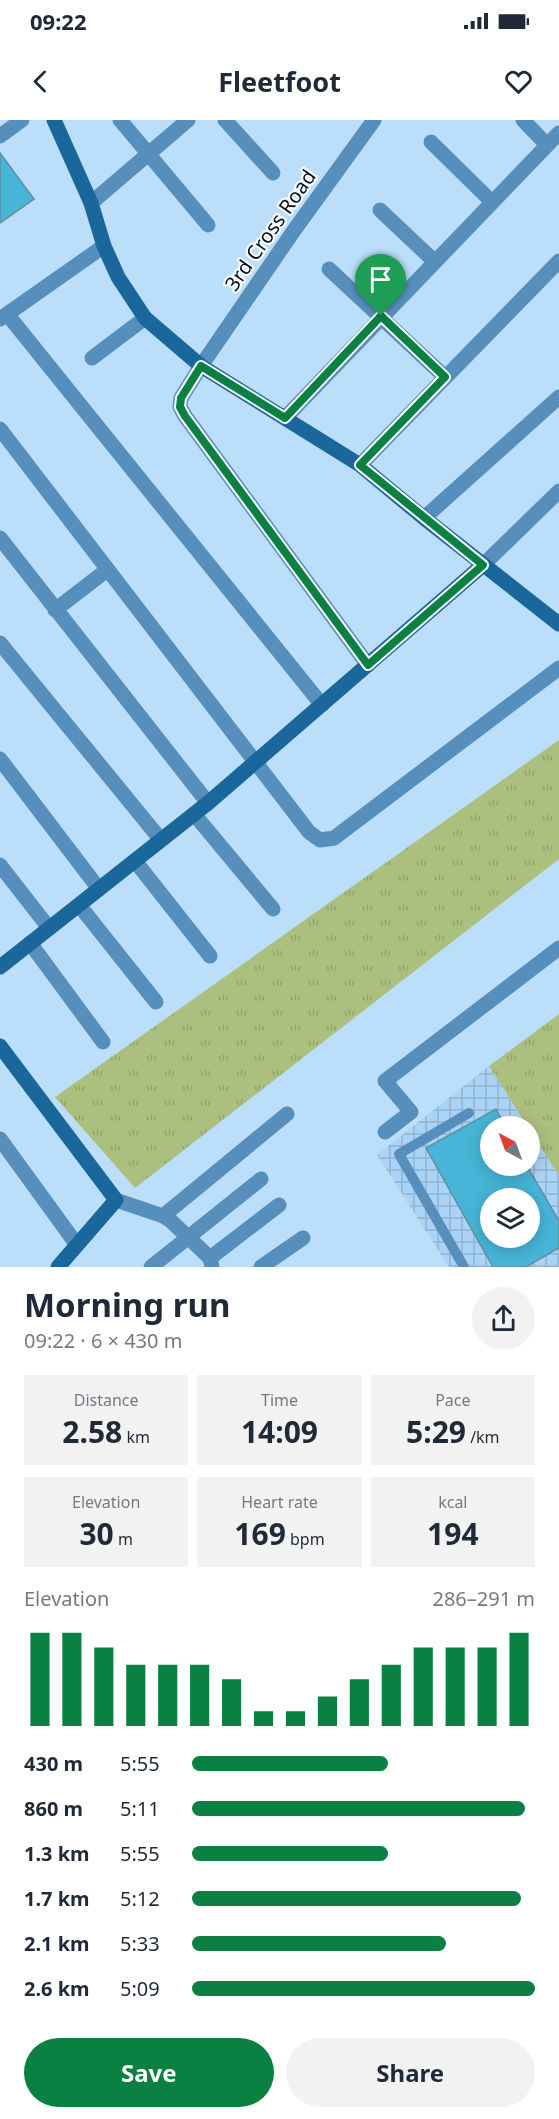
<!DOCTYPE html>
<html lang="en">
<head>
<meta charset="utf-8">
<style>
	:root { --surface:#fff; --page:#f2f2f3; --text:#1f2937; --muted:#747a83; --accent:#0b8043 }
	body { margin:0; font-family:"Noto Sans",sans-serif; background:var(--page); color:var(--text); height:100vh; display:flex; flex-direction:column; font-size:22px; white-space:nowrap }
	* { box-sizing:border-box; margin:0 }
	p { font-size:20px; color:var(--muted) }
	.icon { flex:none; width:33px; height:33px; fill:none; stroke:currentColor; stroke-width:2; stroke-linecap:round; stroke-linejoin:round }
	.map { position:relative; height:1147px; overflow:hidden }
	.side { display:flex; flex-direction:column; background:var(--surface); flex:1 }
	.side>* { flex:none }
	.needle { width:39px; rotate:319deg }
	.buttons { position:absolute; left:480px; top:996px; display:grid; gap:12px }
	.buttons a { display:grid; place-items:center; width:60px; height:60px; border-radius:50%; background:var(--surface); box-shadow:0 3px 15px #0003; font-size:30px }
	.pin { position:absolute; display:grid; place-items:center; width:51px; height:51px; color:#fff; margin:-62px -26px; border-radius:50% 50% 50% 0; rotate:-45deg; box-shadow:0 0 6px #0007 }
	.pin .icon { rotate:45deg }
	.round { display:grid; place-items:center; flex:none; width:63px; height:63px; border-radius:32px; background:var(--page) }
	.head { display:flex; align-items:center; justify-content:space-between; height:102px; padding:0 24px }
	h1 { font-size:33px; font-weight:700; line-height:45px }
	.metrics { display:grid; grid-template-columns:repeat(3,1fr); gap:9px; height:102px; padding:6px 24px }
	.metrics div { display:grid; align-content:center; border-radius:0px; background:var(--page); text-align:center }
	.metrics b { font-size:30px; font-weight:700 }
	.metrics small { font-size:16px; font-weight:400 }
	.metrics p { font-size:16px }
	.chart { height:168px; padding:12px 24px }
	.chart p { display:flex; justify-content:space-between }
	.chart svg { width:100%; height:108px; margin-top:6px; stroke:var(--accent); stroke-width:6 }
	.cta { display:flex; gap:12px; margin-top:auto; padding:12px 24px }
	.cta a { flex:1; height:69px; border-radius:36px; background:var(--accent); color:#fff; font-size:24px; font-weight:700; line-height:69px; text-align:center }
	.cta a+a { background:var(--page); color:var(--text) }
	ul { padding:0 24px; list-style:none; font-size:20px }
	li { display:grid; grid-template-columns:96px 72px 1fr; align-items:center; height:45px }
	li i { height:15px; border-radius:8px; background:var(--accent) }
	.status { display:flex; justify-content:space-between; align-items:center; height:42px; padding:0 30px; background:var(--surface); direction:ltr }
	.status svg { height:16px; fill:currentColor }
	header { display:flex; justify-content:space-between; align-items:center; height:78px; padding:0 24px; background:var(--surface); font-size:27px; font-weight:700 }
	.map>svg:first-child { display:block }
	.industrial { fill:url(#industrial-grid); fill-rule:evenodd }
	.grass { fill:url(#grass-tufts) }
	.building { fill:#46b5d8; stroke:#638fa0; stroke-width:1.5; fill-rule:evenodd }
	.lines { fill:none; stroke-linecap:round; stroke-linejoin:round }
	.lane { stroke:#568fbb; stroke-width:10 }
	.street { stroke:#568fbb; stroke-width:15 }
	.secondary { stroke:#1a689b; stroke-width:15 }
	.route-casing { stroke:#fff; stroke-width:12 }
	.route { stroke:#0b8043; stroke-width:8 }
	.labels { text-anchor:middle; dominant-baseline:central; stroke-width:4.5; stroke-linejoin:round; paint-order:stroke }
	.street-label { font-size:20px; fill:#06121b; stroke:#f7fafd }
</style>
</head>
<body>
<div class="status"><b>09:22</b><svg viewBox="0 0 49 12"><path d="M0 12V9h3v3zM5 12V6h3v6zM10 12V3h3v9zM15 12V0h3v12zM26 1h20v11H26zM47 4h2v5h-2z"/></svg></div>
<header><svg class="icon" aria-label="back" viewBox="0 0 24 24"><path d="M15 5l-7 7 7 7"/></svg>Fleetfoot<svg class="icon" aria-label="heart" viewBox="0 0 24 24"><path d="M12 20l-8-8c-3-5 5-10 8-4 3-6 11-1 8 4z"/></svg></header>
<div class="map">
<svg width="559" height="1147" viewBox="0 0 559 1147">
	<defs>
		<pattern id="industrial-grid" width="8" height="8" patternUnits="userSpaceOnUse" patternTransform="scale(1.5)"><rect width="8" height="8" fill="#aad3f5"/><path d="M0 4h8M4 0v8" fill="none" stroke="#91b4d1"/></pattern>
		<pattern id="grass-tufts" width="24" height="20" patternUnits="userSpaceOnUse" patternTransform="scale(1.5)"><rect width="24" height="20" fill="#abc07e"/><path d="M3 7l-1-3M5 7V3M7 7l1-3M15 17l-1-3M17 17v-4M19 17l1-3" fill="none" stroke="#92a46c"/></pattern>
	</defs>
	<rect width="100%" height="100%" fill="#bbdefa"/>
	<path class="industrial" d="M489,946l38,60h-37v40h40v-36l29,46v91h-110l-72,-112zM490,1078h40v40h-40z"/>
	<path class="grass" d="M559,620v119l-424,329 -80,-91z
		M559,894v162l-29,-46v-4h-3l-38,-60z"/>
	<path class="building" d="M0,33l34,46 -34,24z
		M496,989l9,17h-15v40h37l32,55v27l-33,19h-33l-67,-119zM490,1078h40v40h-40z"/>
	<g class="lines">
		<path class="lane" d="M464,1147l-65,-113 70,-41"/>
		<path class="street" d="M120,0l88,105
			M225,0l48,53
			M523,0l24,25
			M0,16l22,-16
			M431,22l61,60
			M91,83l97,-83
			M380,90l54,51
			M329,149l116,108
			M7,194l315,391
			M0,199l104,-73
			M92,238l53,-40
			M285,298l274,-285
			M0,309l309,403 11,8 14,-2 225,-170
			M360,345l199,-204
			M424,398l135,-121
			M0,418l208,265
			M483,445l76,-74
			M55,490l52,-40
			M0,523l161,197
			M368,545l-183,-249 -5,-9 1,-9 20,-32 94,-137 79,-109
			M0,639l99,130
			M194,694l79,95
			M135,741l75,95
			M0,745l49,63
			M79,785l77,97
			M30,823l73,99
			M385,1012l26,-20 -26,-31 174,-133
			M0,1019l77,106
			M116,1080l47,16 8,5 39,37 2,9
			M163,1096l124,-102
			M210,1138l69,-53
			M151,1147l110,-88
			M261,1147l42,-29"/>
		<path class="secondary" d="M54,0l37,83 13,43 14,31 27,41 56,48 159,99 64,53 135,106
			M0,847l208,-164 275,-238
			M0,926l116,154 -58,67"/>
	</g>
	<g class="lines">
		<g class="route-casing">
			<path id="route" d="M381,196l64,61 -85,88 123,100 -115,100 -183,-249 -5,-9 1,-9 20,-32 84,52z"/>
		</g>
		<use href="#route" class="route"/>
	</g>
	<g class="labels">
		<g class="street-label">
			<text transform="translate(270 110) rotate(-55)">3rd Cross Road</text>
		</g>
	</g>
</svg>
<div class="buttons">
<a><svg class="needle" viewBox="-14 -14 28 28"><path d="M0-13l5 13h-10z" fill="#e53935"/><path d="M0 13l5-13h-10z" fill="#747a83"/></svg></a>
<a><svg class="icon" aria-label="layers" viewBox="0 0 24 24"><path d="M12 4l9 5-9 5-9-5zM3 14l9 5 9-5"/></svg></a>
</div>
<div class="pin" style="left:381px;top:196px;background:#1e9e55"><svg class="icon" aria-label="arrive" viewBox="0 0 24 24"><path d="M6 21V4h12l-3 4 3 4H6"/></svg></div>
</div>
<section class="side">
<div class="head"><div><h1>Morning run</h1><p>09:22 · 6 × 430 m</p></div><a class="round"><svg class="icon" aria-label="share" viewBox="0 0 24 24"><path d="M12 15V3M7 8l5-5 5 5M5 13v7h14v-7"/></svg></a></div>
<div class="metrics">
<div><p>Distance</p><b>2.58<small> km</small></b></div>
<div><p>Time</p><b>14:09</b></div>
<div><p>Pace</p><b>5:29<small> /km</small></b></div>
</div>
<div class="metrics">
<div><p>Elevation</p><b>30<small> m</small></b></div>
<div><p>Heart rate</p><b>169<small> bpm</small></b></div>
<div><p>kcal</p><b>194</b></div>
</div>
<div class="chart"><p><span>Elevation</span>286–291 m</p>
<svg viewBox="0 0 160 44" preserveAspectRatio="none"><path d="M5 44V6M15 44V6M25 44V12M35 44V19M45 44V19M55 44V19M65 44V25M75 44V38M85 44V38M95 44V32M105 44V25M115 44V19M125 44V12M135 44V12M145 44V12M155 44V6"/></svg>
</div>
<ul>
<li><b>430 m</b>5:55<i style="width:57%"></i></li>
<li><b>860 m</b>5:11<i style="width:97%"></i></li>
<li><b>1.3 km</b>5:55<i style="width:57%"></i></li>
<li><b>1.7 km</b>5:12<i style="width:96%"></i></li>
<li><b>2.1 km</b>5:33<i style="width:74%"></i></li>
<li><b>2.6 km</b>5:09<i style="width:100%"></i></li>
</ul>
<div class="cta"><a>Save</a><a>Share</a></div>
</section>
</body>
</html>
